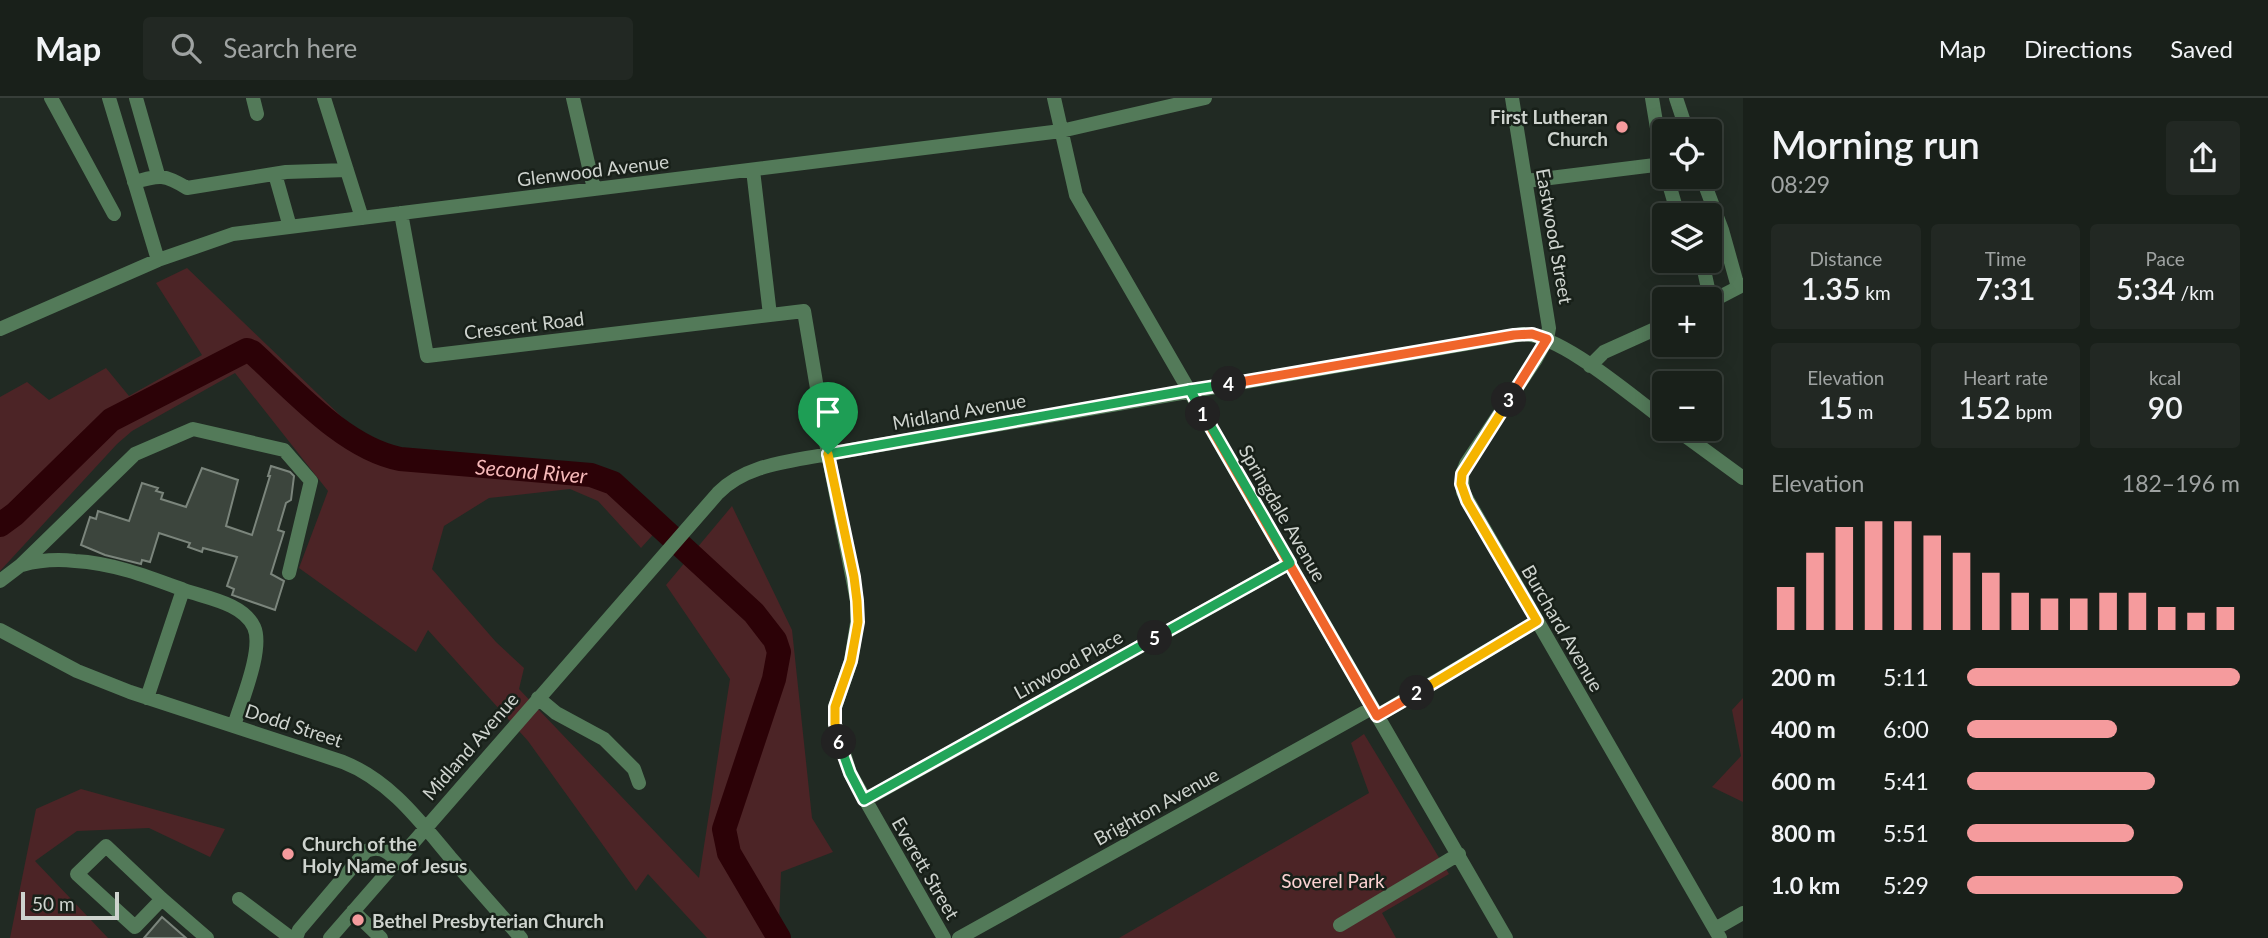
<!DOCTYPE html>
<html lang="en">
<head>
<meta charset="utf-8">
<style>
	:root { --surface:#19201a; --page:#222823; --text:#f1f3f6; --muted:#9fa3a2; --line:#373e39; --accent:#f59b9d }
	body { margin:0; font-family:Lato,sans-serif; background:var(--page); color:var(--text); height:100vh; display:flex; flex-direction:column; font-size:26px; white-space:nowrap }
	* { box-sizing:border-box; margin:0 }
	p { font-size:23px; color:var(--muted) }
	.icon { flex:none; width:38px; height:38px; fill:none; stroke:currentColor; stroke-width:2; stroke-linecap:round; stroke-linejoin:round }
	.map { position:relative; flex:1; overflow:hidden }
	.side { display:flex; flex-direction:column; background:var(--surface); width:525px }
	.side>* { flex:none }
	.tools { position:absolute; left:1652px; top:21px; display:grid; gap:14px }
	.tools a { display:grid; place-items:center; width:70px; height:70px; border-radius:7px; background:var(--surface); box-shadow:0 4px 18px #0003,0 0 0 2px var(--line); font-size:35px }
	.scale { position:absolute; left:21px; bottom:18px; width:98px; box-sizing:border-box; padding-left:7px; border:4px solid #ced3ce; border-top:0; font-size:19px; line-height:24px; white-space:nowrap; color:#ced3ce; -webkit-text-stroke:5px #182019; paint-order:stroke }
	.pin { position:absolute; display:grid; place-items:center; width:60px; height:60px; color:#fff; margin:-72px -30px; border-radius:50% 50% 50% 0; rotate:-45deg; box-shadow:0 0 7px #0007 }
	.pin .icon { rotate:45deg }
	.km { position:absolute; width:35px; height:35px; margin:-18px; border-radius:50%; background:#222; color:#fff; font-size:19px; line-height:35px; text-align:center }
	.round { display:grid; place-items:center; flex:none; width:74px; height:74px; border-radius:7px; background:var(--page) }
	.overview { display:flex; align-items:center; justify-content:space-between; height:119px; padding:0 28px }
	h1 { font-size:38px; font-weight:600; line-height:52px }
	.stats { display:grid; grid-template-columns:repeat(3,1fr); gap:10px; height:119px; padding:7px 28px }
	.stats div { display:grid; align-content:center; border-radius:7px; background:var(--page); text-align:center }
	.stats b { font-size:30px; font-weight:600 }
	.stats small { font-size:19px; font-weight:400 }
	.stats p { font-size:19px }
	.chart { height:196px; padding:14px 28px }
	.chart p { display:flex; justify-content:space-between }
	.chart svg { width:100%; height:126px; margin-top:7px; stroke:var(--accent); stroke-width:6 }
	ul { padding:0 28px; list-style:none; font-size:23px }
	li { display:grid; grid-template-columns:112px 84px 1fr; align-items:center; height:52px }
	li i { height:18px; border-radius:9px; background:var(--accent) }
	header { display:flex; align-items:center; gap:42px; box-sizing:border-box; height:98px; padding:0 35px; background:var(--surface); border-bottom:2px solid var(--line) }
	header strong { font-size:33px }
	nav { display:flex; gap:38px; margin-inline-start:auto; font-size:24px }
	.search { width:490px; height:63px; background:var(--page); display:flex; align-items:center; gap:18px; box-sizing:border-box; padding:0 24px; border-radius:7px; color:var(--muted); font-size:26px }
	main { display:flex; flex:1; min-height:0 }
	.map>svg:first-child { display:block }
	.green { fill:#4c2426 }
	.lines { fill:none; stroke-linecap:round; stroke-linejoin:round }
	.river { stroke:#2c0207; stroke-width:24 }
	.building { fill:#3c453d; stroke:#7b857c; stroke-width:2 }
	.minor { stroke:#537a59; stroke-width:14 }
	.split-1-casing { stroke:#fff; stroke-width:14 }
	.split-2-casing { stroke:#fff; stroke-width:14 }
	.split-3-casing { stroke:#fff; stroke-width:14 }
	.split-4-casing { stroke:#fff; stroke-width:14 }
	.split-5-casing { stroke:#fff; stroke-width:14 }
	.split-6-casing { stroke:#fff; stroke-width:14 }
	.split-7-casing { stroke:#fff; stroke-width:14 }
	.split-1 { stroke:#22a559; stroke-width:9 }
	.split-2 { stroke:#f0652b; stroke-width:9 }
	.split-3 { stroke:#f5b400; stroke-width:9 }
	.split-4 { stroke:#f0652b; stroke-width:9 }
	.split-5 { stroke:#22a559; stroke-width:9 }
	.split-6 { stroke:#22a559; stroke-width:9 }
	.split-7 { stroke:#f5b400; stroke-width:9 }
	.poi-dot { fill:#f59b9d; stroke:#182019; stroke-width:2.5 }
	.labels { text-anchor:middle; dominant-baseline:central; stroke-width:5; stroke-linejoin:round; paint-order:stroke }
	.poi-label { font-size:19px; font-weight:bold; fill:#ced3ce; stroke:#182019; text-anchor:start }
	.street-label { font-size:19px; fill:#ced3ce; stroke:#182019 }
	.park-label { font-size:19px; fill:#fcd2d2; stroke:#182019 }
	.water-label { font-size:21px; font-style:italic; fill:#f6b9b9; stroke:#182019 }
</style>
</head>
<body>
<header>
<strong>Map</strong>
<div class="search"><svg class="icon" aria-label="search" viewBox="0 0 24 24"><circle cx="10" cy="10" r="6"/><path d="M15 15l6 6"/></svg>Search here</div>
<nav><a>Map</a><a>Directions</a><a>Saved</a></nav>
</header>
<main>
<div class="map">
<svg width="1743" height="840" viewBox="0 0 1743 840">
	<rect width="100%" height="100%" fill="#212a23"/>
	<path class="green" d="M187,170l184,177 225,27 63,56 -18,20 -43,-47 -28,-12 -81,9 -45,28 -12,43 64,73 28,26 -5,21 180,189 31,-199 -64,-94 66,-79 60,124 20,188 21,34 -52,20 -2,51 9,15h-81l-59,-64 -12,17 -108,-150 -100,-111 -12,22 -117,-84 29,-77 -93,-118 -103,58 -15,13 -117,127v-174l27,-15 22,18 57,-32 23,28 73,-41 -46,-72z
		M1743,600v104l-31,-15 29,-31 -9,-46z
		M1364,636l85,140 -67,39 14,25h-277l250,-145 -18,-50z
		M81,691l144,40 -15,28 -61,-29 -72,3 -42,30 73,77h-98l26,-129z"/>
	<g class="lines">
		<path class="river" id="s1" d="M0,427l15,-11 96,-94 136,-70 5,2c41,37 92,96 148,107l191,16 22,8 141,130 21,27 4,12 -5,27 -50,150 5,24 50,85"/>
	</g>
	<path class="building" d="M271,368l19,6 4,4 -3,24 -5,3 -8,27 6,2 -13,42 13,7 -9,29 -43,-15 2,-6 -7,-3 10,-29 -34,-9 -1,4 -14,-5 2,-4 -31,-10 -9,29 -8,-2 -1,4 -36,-9 -24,-10 9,-28 6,2 2,-8 31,10 13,-38 16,5 -2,3 7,2 -2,6 25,8 16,-39 36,12 -12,46 26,9 18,-59h-2z
		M162,819l24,21h-42z"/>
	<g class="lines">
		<path class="minor" d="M51,0l63,116
			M109,0l49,162
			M136,0l22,77
			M253,0l4,16
			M324,0l38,120
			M573,0l21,91
			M1054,0l22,97 430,743
			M1512,0l37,230 -2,11 -11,20 -70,105 -4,10 1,18 257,446
			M1676,0l11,33
			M753,72l17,145
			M275,76l15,53
			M1667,79l11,38
			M1702,79l20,53 16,57
			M1526,83l137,-17 -11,-66
			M134,84c26,-7 30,-8 53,6l99,-16 61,-2
			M401,115l26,143 377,-45 24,143 29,147v22l-6,38 -16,46v17l15,49 94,165
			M1702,163l9,41
			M1710,204l33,-17
			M0,231l158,-69 75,-26 828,-103 144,-33
			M1590,268l14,-14 60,-27
			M1676,331l67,49
			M22,467c18,-5 34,-6 53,-4 38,2 74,16 109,29 22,8 59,13 70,37 10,22 -13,75 -20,99
			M0,483l21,-16 114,-111 58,-25 91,21 27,31 -22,92
			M0,532l77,41 53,21 213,70c46,18 76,58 107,95 24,27 47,54 71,81
			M147,600l36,-108
			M538,600l18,15 48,26 30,30 5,14
			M1377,618l160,-95
			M865,702l425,-237
			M162,801l-27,28 -58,-53 29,-28 56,53 45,39
			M239,801l52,39
			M353,813l28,27
			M1340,827l119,-71
			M1715,831l28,-16
			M296,840l3,-8 67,-79c13,-6 20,0 31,9
			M330,840l388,-445c29,-29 71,-31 110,-39l695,-120c40,2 108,62 141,86
			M959,840l413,-230"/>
	</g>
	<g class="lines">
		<g class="split-1-casing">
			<path id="split-1" d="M828,356l362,-64 13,24"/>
		</g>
		<g class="split-2-casing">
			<path id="split-2" d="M1203,316l174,302 40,-23"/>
		</g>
		<g class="split-3-casing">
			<path id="split-3" d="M1417,595l120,-72 -70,-120 -6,-17 1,-10 47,-74"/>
		</g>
		<g class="split-4-casing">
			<path id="split-4" d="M1229,286l285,-49 18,-1 15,5 -38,61"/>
		</g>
		<g class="split-5-casing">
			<path id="split-5" d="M1155,540l135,-75 -100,-173 39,-6"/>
		</g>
		<g class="split-6-casing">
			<path id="split-6" d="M839,644l11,31 14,27 291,-162"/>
		</g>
		<g class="split-7-casing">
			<path id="split-7" d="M828,356l26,123 3,24 1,21 -7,39 -16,46v17l4,18"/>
		</g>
		<use href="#split-1" class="split-1"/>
		<use href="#split-2" class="split-2"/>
		<use href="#split-3" class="split-3"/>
		<use href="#split-4" class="split-4"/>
		<use href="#split-5" class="split-5"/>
		<use href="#split-6" class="split-6"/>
		<use href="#split-7" class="split-7"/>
	</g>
	<g class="poi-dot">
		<circle cx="1622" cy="29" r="7"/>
		<circle cx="288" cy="756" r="7"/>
		<circle cx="358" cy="822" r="7"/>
	</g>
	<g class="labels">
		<g class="poi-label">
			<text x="1608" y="18" text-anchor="end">First Lutheran<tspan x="1608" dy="22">Church</tspan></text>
			<text x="302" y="745">Church of the<tspan x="302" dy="22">Holy Name of Jesus</tspan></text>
			<text x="372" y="822">Bethel Presbyterian Church</text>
		</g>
		<g class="street-label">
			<text transform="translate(593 72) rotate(-7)">Glenwood Avenue</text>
			<text transform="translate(1555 138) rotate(80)">Eastwood Street</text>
			<text transform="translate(524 227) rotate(-7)">Crescent Road</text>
			<text transform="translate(959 313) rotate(-10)">Midland Avenue</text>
			<text transform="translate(1283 415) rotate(60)">Springdale Avenue</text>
			<text transform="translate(1563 530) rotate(60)">Burchard Avenue</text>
			<text transform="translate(1068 566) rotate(-29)">Linwood Place</text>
			<text transform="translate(294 627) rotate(18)">Dodd Street</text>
			<text transform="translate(470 648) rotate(-49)">Midland Avenue</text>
			<text transform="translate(1156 708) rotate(-29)">Brighton Avenue</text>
			<text transform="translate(926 770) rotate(60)">Everett Street</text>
		</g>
		<g class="park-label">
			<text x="1333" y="782">Soverel Park</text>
		</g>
		<g class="water-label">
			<text stroke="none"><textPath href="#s1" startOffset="628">Second River</textPath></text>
		</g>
	</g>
</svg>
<div class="tools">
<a><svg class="icon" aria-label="locate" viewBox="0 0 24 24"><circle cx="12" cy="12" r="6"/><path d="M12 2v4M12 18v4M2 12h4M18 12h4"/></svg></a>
<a><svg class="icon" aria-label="layers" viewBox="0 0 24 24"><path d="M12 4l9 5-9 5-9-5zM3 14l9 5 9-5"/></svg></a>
<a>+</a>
<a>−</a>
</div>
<div class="scale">50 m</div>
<div class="pin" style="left:828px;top:356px;background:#1e9e55"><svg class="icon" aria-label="arrive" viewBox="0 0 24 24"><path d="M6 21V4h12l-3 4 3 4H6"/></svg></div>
<b class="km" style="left:1203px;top:316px">1</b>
<b class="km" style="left:1417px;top:595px">2</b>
<b class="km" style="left:1509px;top:302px">3</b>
<b class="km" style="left:1229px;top:286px">4</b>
<b class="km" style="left:1155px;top:540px">5</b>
<b class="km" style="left:839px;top:644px">6</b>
</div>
<section class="side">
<div class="overview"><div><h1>Morning run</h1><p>08:29</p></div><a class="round"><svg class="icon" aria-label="share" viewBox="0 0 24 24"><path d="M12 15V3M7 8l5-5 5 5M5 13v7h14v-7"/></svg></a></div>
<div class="stats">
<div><p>Distance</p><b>1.35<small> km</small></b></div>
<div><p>Time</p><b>7:31</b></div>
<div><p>Pace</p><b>5:34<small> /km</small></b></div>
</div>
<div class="stats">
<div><p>Elevation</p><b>15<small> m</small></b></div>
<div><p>Heart rate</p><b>152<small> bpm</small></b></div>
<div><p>kcal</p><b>90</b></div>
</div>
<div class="chart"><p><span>Elevation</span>182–196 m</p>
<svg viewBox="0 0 160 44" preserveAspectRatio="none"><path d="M5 44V29M15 44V17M25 44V8M35 44V6M45 44V6M55 44V11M65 44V17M75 44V24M85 44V31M95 44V33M105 44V33M115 44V31M125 44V31M135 44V36M145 44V38M155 44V36"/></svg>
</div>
<ul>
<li><b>200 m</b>5:11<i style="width:100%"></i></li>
<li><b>400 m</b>6:00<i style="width:55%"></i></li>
<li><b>600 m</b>5:41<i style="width:69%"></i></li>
<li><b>800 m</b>5:51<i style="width:61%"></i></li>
<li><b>1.0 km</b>5:29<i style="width:79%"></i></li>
</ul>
</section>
</main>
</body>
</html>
